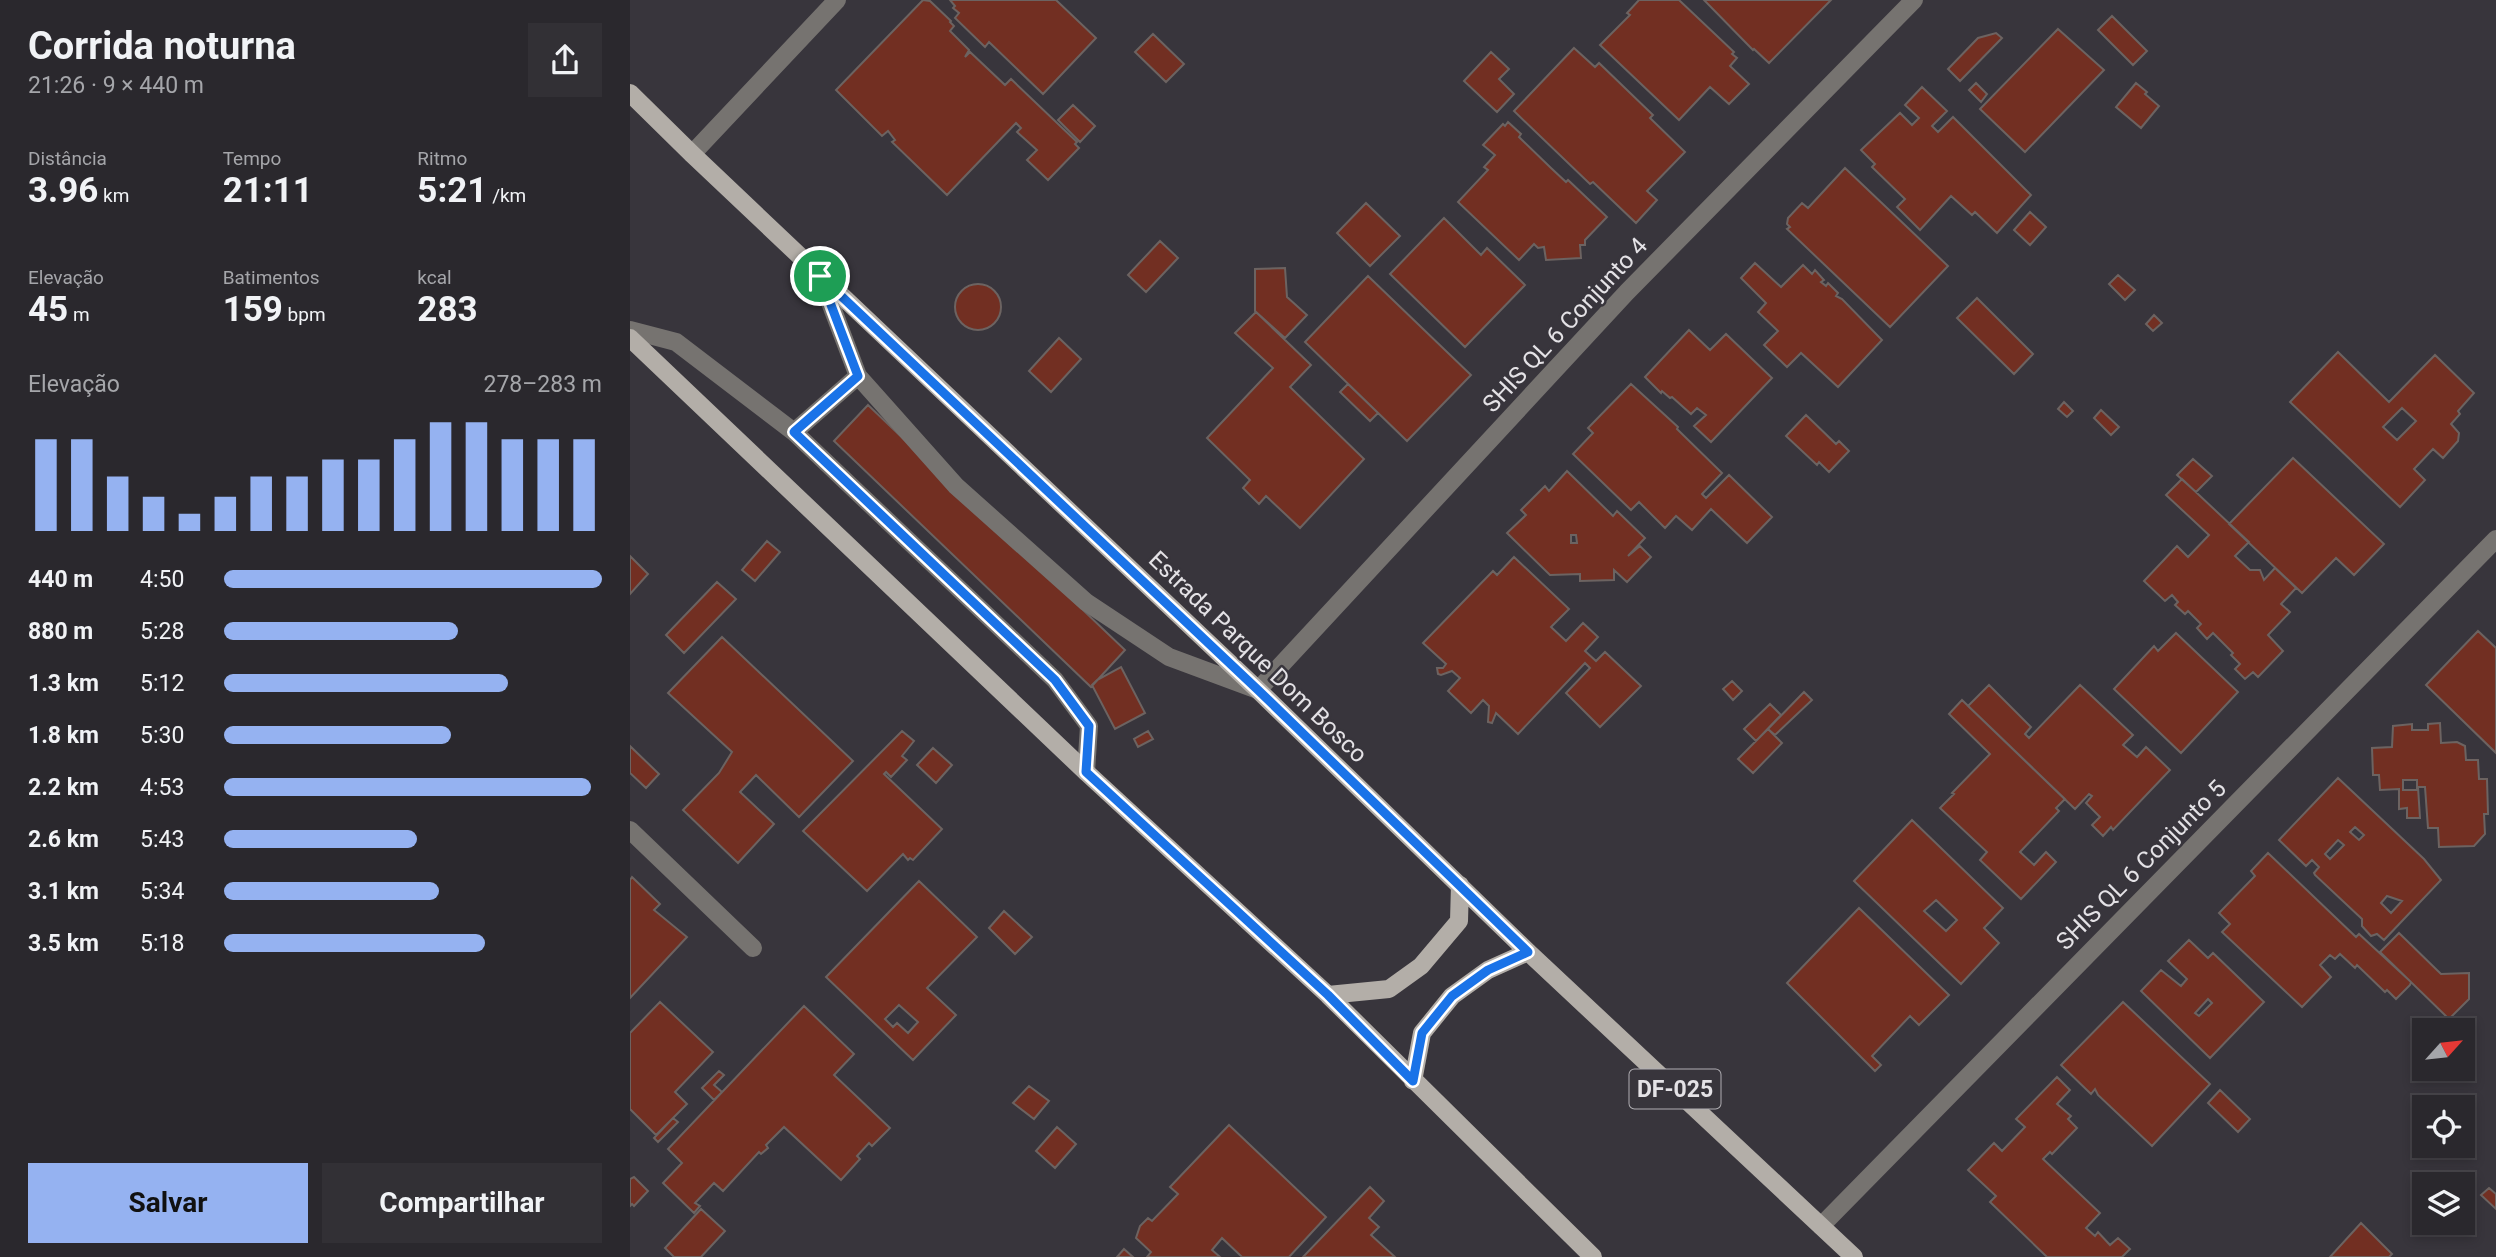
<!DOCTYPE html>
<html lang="pt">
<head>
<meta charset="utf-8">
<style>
	:root { --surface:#2a282d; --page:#323035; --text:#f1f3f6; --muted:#a5a6aa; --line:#464449; --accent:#95b2f1 }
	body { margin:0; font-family:Roboto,sans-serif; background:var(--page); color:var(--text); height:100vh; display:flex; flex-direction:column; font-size:26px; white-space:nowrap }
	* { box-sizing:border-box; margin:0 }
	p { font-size:23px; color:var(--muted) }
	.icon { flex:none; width:38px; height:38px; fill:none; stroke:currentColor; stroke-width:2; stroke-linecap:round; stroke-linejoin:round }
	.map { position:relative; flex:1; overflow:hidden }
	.drawer { display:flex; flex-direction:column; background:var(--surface); width:630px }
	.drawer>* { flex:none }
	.needle { width:46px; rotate:63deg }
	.tools { position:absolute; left:1782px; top:1018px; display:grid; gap:14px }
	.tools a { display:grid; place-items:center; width:63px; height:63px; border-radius:0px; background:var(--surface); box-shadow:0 4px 10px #0003,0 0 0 2px var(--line); font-size:35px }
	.pin { position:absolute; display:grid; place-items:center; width:60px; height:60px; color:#fff; margin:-30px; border:4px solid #fff; border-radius:50%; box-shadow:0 2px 7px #0007 }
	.round { display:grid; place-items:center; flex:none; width:74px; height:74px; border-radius:0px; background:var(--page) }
	.head { display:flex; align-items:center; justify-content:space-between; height:119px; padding:0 28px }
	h1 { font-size:38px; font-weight:700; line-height:52px }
	.metrics { display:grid; grid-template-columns:repeat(3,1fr); gap:10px; height:119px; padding:7px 28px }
	.metrics div { display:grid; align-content:center }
	.metrics b { font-size:35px; font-weight:700 }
	.metrics small { font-size:19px; font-weight:400 }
	.metrics p { font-size:19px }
	.chart { height:196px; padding:14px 28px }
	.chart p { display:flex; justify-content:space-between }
	.chart svg { width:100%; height:126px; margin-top:7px; stroke:var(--accent); stroke-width:6 }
	.button { display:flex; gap:14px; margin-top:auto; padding:14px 28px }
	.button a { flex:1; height:80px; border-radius:0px; background:var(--accent); color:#111; font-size:28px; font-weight:700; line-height:80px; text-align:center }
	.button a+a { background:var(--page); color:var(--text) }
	ul { padding:0 28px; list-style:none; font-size:23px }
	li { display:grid; grid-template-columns:112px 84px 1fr; align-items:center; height:52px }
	li i { height:18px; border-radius:9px; background:var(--accent) }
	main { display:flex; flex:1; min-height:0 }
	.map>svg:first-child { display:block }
	.building { fill:#722f22; stroke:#6c6361; stroke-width:2; fill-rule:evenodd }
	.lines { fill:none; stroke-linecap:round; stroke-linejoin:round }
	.minor { stroke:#767370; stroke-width:18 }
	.major { stroke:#b3aea8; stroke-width:18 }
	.route-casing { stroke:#fff; stroke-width:14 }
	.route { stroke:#1a73e8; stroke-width:9 }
	.labels { text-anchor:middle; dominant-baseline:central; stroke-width:5; stroke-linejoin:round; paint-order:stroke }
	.shield { fill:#38353c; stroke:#b0aeb3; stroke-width:2 }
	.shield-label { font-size:23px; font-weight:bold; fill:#e4e2e6 }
	.street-label { font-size:24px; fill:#e4e2e6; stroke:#38353c }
</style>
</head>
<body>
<main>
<section class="drawer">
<div class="head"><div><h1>Corrida noturna</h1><p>21:26 · 9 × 440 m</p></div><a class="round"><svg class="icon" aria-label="share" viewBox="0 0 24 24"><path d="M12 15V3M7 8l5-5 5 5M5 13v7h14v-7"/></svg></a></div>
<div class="metrics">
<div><p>Distância</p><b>3.96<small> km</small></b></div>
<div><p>Tempo</p><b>21:11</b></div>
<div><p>Ritmo</p><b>5:21<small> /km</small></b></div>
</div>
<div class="metrics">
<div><p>Elevação</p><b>45<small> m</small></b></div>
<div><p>Batimentos</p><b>159<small> bpm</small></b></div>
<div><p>kcal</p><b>283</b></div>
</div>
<div class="chart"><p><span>Elevação</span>278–283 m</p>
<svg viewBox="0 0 160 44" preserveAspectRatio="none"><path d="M5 44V12M15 44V12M25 44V25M35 44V32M45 44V38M55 44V32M65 44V25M75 44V25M85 44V19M95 44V19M105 44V12M115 44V6M125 44V6M135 44V12M145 44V12M155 44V12"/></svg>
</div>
<ul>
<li><b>440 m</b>4:50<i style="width:100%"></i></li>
<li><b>880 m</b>5:28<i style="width:62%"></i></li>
<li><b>1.3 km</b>5:12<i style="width:75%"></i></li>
<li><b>1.8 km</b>5:30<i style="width:60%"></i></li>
<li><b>2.2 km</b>4:53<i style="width:97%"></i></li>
<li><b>2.6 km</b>5:43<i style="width:51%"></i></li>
<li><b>3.1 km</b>5:34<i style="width:57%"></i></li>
<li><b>3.5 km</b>5:18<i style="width:69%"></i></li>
</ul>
<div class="button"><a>Salvar</a><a>Compartilhar</a></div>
</section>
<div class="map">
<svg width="1866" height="1257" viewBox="0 0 1866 1257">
	<rect width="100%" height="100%" fill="#38353c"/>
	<path class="building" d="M293,0l7,1 21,20 -1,1 4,4 -4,5 19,19 -4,7 5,-5 35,33 6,-6 66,63 -2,2 4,4 -31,32 -21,-20 10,-10 -20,-18 4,-4 -5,-5 -69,72 -55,-53 3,-2 -7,-9 -6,5 -46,-46z
		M320,0h106l40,38 -53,56 -54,-52 -4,5 -30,-29 4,-5 -6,-5 2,-2z
		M1009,0h40l55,52 -2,2 5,4 -7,8 19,18 -20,20 -19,-17 -31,33 -79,-75 30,-30 -3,-2z
		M1074,0h127l-62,63 -15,-14 -1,1z
		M1482,16l35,35 -14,14 -35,-35z
		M1428,29l46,41 -79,82 -45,-43z
		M1366,33l6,5 -42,43 -12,-12 30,-31z
		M523,34l31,30 -18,18 -31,-30z
		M944,48l21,19 4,-4 54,52 -3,3 35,34 -38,39 10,9 -21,23 -43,-41 -3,2 -76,-73z
		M861,52l18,17 -10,10 15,15 -17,18 -33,-31z
		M1346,83l11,11 -6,8 -12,-12z
		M1506,83l11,9 -2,2 14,12 -18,22 -25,-21z
		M1292,87l25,24 -15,15 6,6 15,-15 78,78 -34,38 -22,-21 -3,3 -21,-19 -31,34 -23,-23 8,-8 -33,-32 3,-3 -14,-14 39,-37 12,12 7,-7 -14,-13z
		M443,105l22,21 -15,16 -22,-22z
		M878,122l13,12 -2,3 32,31 15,14 2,-2 39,37 -22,23v5h-5l1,13 -35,2 -2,-13 -6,1 -4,-4 -15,16 -61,-58 30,-32 -4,-3 11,-12 -12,-10 20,-21 2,2z
		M1215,168l103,98 -58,61 -103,-98 3,-2 -3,-3 1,-6 14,-15 6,5z
		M736,203l34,33 -30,30 -33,-33z
		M1400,212l16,15 -16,18 -16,-15z
		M814,218l37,37 6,-7 38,37 -60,62 -75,-73z
		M530,241l18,17 -32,34 -18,-17z
		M1125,263l26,24 22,-22 9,9 3,-4 9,10 -3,2 5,4 2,-3 10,10 -2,3 6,3 40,41 -44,47 -37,-34 -14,14 -23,-22 14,-14 -20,-19 8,-9 -25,-25z
		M655,268l2,29 20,18 -22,23 -30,-27v-42z
		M1488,275l17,15 -10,10 -16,-16z
		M738,276l103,99 -64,66 -102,-99z
		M325 307a23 23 0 1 1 46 0a23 23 0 1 1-46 0Z
		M1347,298l56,56 -19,20 -57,-56z
		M626,312l55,53 -21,22 74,72 -64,69 -34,-32 -7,8 -16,-16 7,-8 -43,-42 66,-70 -38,-35z
		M1524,315l8,8 -9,8 -7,-7z
		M1059,330l21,20 16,-16 46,44 -61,64 -17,-16 12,-11 -9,-7 -6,6 -19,-17 -2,1 -8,-7 -1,2 -16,-16z
		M429,338l22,21 -30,33 -22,-21z
		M1708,352l51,50 46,-47 39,38 -16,18 2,3 -9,10 8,9 -1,8 -15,17 -10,-9 -19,20 11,11 -25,27 -110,-105zM1772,408l14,13 -19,19 -14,-13z
		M718,384l30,29 -8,8 -30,-29z
		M1001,384l47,43 -1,2 45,44 -20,21 4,4 23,-23 43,42 -25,26 -36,-34 -19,21 -16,-14 -11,12 -26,-26 -8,8 -58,-56 20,-21 -5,-5z
		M1434,402l9,9 -6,6 -9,-8z
		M238,405l257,245 -34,37 -257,-246z
		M1471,410l18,17 -8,8 -17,-17z
		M1176,415l30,29 3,-3 10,10 -20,21 -10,-10 -2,3 -31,-29z
		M1663,458l91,86 -30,31 -18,-17 -34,35 -73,-69z
		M1563,459l19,17 -16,16 -19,-17z
		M937,471l46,45 4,-5 28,27 -17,18 12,-10 11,11 -24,25 -13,-12v10l-34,1v-7l-30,1 -43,-42 19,-18 -5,-5 24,-24 4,5zM941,535h5l1,8h-6z
		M1552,479l67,63 -14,14 15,14h10l4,10 11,-12 21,20 -15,16 9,8 -22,23 15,16 -25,26 -5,-5 -8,7 -10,-10 5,-5 -9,-9 2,-2 -20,-20 -6,6 -10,-11 4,-4 -13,-13 -3,3 -10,-9 3,-3 -6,-7 -7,6 -21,-20 33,-35 11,11 21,-22 -43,-40z
		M137,541l13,11 -25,29 -13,-11z
		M0,556l18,18 -18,20z
		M884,557l55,52 -18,18 15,14 17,-18 15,14 -13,14 11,10 9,-9 36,34 -41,41 -34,-34 24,-25 -5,-5 -67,71 -22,-21 -4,10 -4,-1 1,-16 -6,-6 -12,13 -23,-22 12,-13 -8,-7 -11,4 -3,-1 -1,-6h6l3,-4 -23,-21 70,-72 4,4z
		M87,582l19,17 -52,54 -18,-18z
		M1848,631l18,17v105l-70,-68z
		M1546,633l62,59 -57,61 -67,-64 40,-43 4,5z
		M92,637l131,124 -54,56 -43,-42 -16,17 34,32 -36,39 -55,-53 36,-37 13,-21 -64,-59z
		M491,667l24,46 -30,16 -23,-44 5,-5z
		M1102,681l10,10 -9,9 -10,-11z
		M1359,685l42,42 -6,7 4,4 51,-53 53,50 -10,10 14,12 9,-10 24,23 -57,60 -2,-3 -8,9 -11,-11 8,-8 -14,-14 6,-7 -3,-2 -14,15 -107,-103z
		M1174,692l8,8 -37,35 -7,-6z
		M1332,700l103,99 -9,9 3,3 -39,41 14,13 12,-13 10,10 -35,37 -41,-39 7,-8 -47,-44 14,-14 -2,-1 38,-39 -41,-40z
		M1140,704l11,11 -25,26 -12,-12z
		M1810,723l1,20 16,-1 8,4 1,14h12l1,19h8l1,35h-4l1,20 -11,12 -35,1 -1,-19h-10l-3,-41h-7l2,31h-13v-10l-8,1v-20l-19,1 -1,-15h-6l-1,-27 20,-1 1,-21 19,-2v6h16v-6zM1773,780h14v10h-14z
		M1138,729l14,14 -29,30 -15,-14z
		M272,731l12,10 -12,15 5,4 -16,17 -5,-5 -2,2 58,55 -29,31 -3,-2 -2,2 -5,-6 -36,37 -64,-60z
		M518,731l5,8 -15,8 -4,-8z
		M0,746l29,28 -13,14 -16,-15z
		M303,748l19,17 -16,18 -19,-18z
		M1708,778l86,81 17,21 -57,60 -7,-6 -6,2 -9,-10v-7l-47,-44 -1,-2 5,-6 -7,-7 -6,6 -27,-26zM1725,827l9,8 -5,5 -9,-8zM1708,840l6,5 -14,14 -5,-5zM1757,896l15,5 -11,12 -10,-10z
		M1282,820l91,88 -19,20 15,15 -38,41 -107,-103zM1306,900l21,20 -11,11 -22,-20z
		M1638,853l88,84 3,-3 52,48 -1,3 -14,14 -9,-9 -2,2 -28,-27 -2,3 -15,-14 -5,5 -5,-4 -10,10 11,12 -29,30 -80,-75 8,-8 -11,-11 36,-37 -4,-5z
		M2,877l28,27 -6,6 33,27 -57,61v-118z
		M289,881l58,56 -50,51 29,27 -43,45 -87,-83zM269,1005l19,17 -10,11 -11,-10 -4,4 -8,-8z
		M1229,908l90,87 -30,30 -9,-9 -38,40 9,9 -6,6 -88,-88z
		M374,911l28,26 -17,17 -26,-26z
		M1769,933l42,41 28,-1v26l-20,20 -69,-67z
		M1559,940l19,18 5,-5 51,49 -54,56 -69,-67 20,-21 20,16 6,-7 -19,-18zM1578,999l4,4 -13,13 -4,-3z
		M30,1002l53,50 -38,40 12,12 -31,31 -26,-26v-76z
		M1493,1002l87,82 -58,62 -54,-51 -3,-6 -4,5 -30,-29z
		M174,1006l50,48 -20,21 56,53 -18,18 -3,-3 -12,13 3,3 -19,21 -57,-53 -18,18 2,3 -7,6 -2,-2 -36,39 -9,-8 -19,20 5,3 -6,7 -31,-30 19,-20 -14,-14z
		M89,1071l5,4 -10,10 8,7 -8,8 -12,-12z
		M1427,1077l13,13 -13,14 14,12 -3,3 9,9 -25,26 -2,-2 -7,7 57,54 -14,15 9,8 3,-4 12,13 8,-7 12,11 -8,8h-75l-57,-55 6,-6 -28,-26 26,-27 8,8 23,-24 -9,-8z
		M399,1086l20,15 -15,18 -21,-16z
		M1590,1090l30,29 -12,13 -30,-29z
		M43,1118l5,4 -20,20 -4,-4z
		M599,1125l97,92 -37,40h-47l-20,-19 -10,12 8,7h-73l4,-5 -15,-14 4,-12 8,-8 4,3 26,-27 -8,-7z
		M427,1127l19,17 -21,24 -19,-17z
		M4,1177l14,14 -14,15 -2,-2 -2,2v-27z
		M740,1187l14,14 -15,17 10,9 -8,8 24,22h-92z
		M1859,1188l7,6v15l-15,-14z
		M71,1209l24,22 -24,26h-27l-9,-9z
		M1731,1223l31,31 -3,3h-59z
		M494,1249l9,8h-16z"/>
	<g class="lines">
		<path class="minor" d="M62,154l145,-154
			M190,276l38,100 98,110 130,116 83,55 89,33 369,-398 287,-292
			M0,330l46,12 118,90 261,248 34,46 -3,46
			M164,432l64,-56
			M0,830l123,118
			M1191,1226l675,-687"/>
		<path class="major" d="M0,93l62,61 566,536 270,262 326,305
			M0,338l456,434 242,223 265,262
			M698,995l61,-6 32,-23 38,-45 1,-36
			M783,1081l9,-48 30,-37 36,-26 40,-18"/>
	</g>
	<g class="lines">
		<g class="route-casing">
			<path id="route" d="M190,276l438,414 270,262 -40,18 -36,26 -30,37 -9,48 -85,-86 -242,-223 3,-46 -34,-46 -261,-248 64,-56z"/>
		</g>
		<use href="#route" class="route"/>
	</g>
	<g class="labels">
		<rect class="shield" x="999.5" y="1069.5" width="91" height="39" rx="5"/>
		<g class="shield-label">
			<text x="1045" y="1089">DF-025</text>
		</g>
		<g class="street-label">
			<text transform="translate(935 325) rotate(-47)">SHIS QL 6 Conjunto 4</text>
			<text transform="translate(628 657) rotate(44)">Estrada Parque Dom Bosco</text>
			<text transform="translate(1511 865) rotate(-45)">SHIS QL 6 Conjunto 5</text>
		</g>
	</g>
</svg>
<div class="tools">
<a><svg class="needle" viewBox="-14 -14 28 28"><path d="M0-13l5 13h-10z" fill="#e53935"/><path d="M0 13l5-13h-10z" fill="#a5a6aa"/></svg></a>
<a><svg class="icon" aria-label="locate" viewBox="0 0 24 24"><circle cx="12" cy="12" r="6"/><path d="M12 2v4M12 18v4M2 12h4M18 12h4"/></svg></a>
<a><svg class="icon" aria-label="layers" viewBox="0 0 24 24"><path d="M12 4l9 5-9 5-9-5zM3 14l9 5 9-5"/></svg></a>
</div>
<div class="pin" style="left:190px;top:276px;background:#1e9e55"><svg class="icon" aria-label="arrive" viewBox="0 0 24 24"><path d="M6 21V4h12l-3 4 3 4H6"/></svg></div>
</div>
</main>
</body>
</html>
